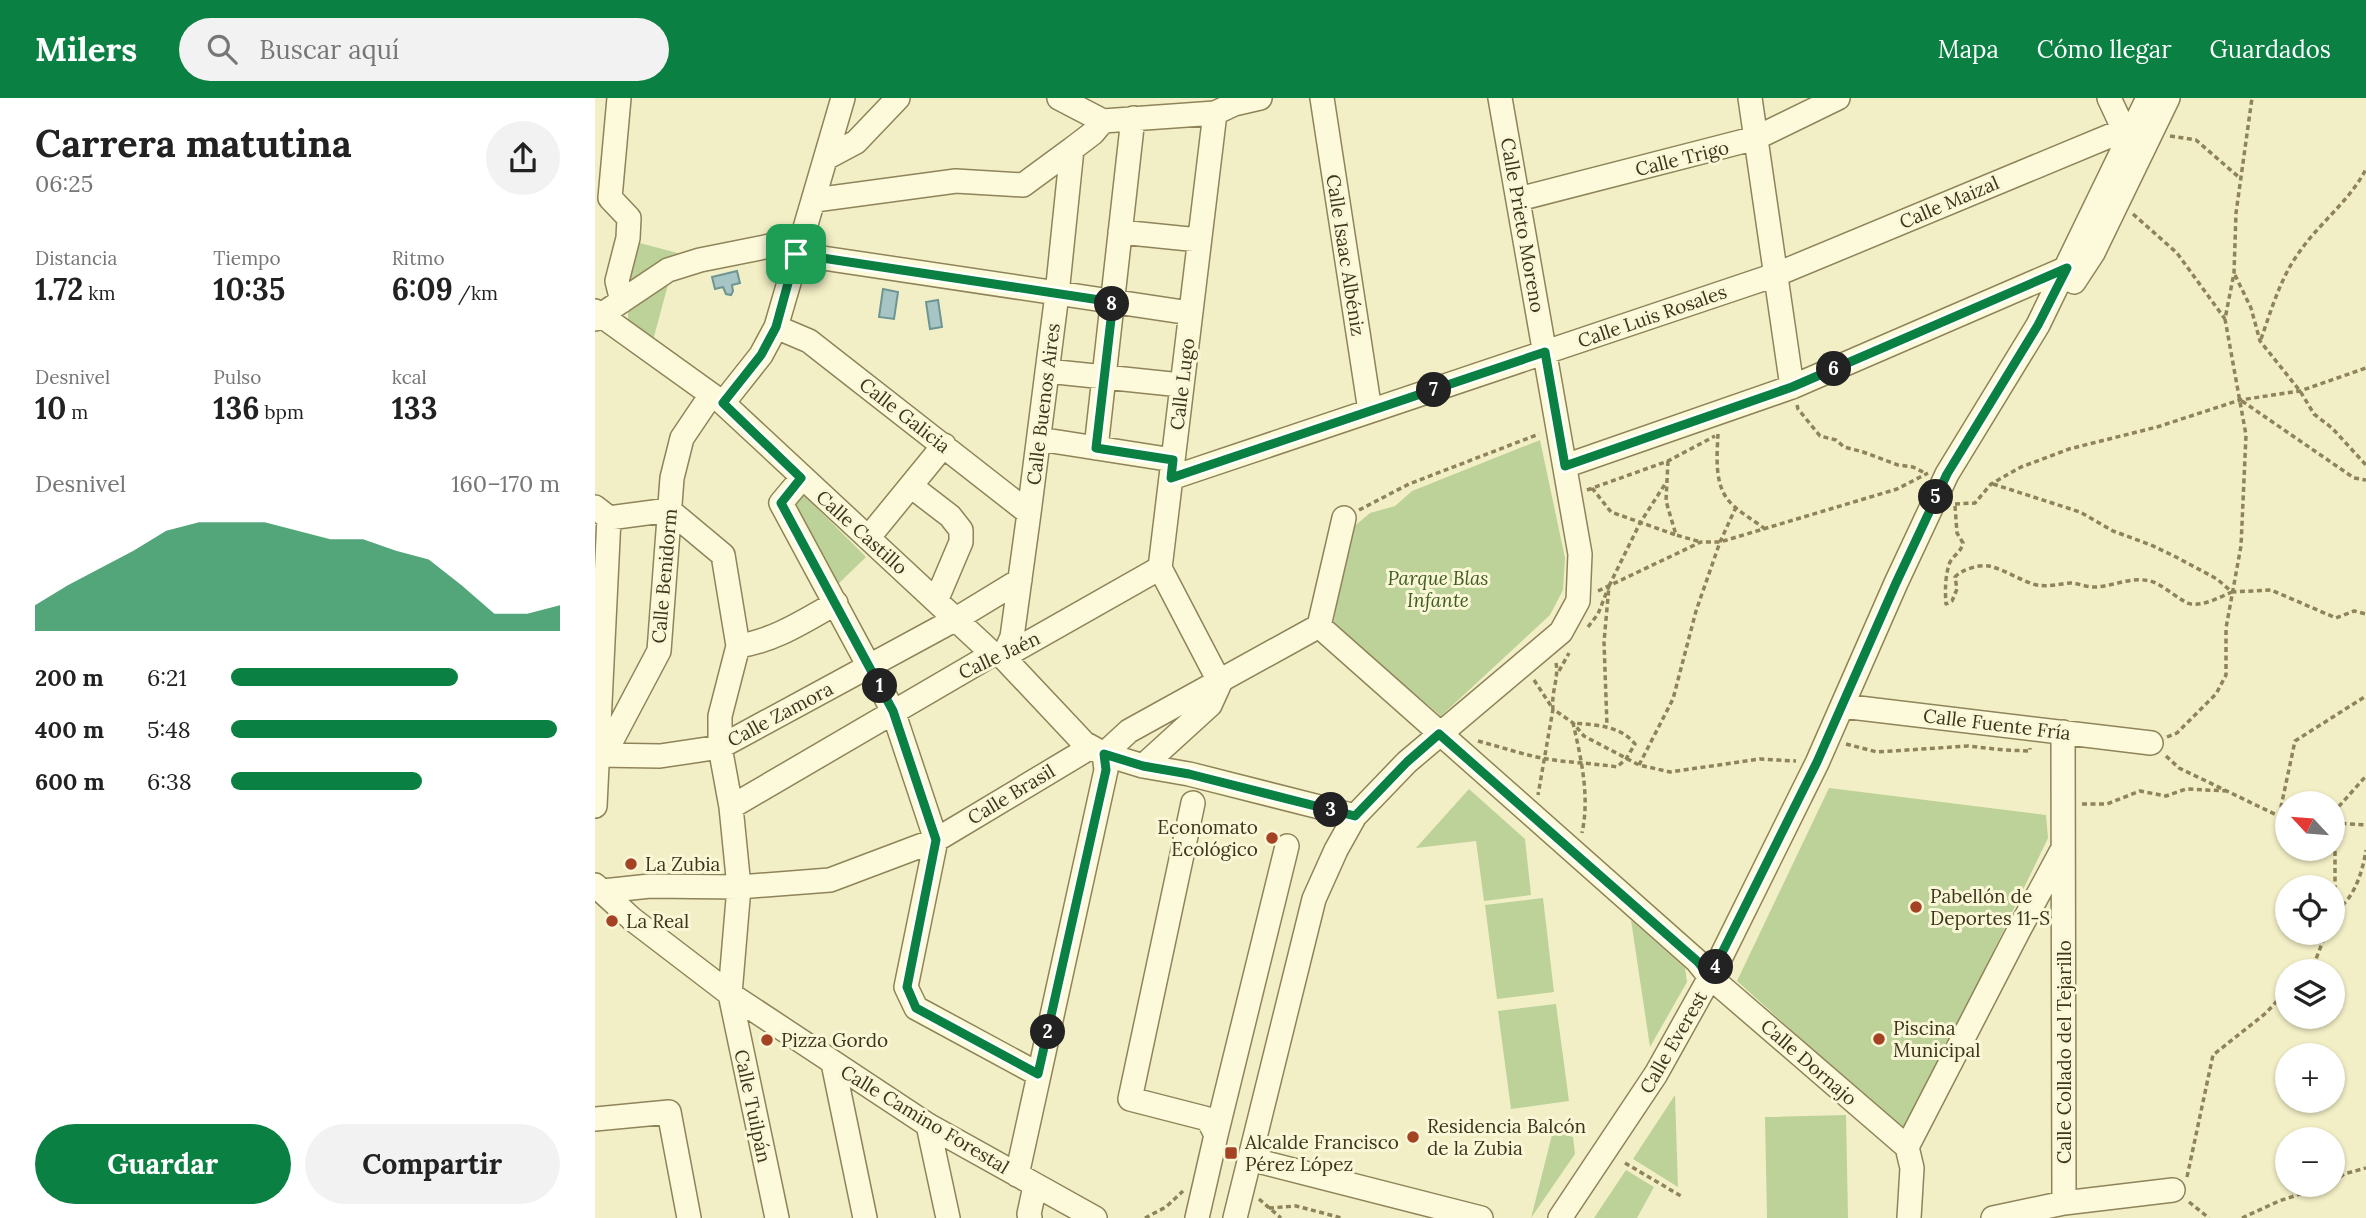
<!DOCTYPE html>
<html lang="es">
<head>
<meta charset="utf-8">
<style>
	:root { --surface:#fff; --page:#f2f2f2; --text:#222; --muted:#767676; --accent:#0b8043 }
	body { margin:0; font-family:Lora,serif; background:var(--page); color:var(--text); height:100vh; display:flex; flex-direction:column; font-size:26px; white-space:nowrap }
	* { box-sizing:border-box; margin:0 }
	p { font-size:23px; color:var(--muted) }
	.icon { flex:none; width:38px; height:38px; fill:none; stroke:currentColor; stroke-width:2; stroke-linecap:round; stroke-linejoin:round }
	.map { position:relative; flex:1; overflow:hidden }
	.drawer { display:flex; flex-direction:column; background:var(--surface); width:595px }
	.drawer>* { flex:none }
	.needle { width:46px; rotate:296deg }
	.buttons { position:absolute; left:1680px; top:693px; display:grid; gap:14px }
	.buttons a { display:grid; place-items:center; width:70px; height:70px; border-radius:50%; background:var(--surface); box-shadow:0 2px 5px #0004; font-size:35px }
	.pin { position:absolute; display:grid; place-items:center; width:60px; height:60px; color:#fff; margin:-30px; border-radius:14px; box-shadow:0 4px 10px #0006 }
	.km { position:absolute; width:35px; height:35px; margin:-18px; border-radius:50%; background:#222; color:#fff; font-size:19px; line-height:35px; text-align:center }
	.round { display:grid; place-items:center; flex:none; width:74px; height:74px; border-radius:37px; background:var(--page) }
	.headline { display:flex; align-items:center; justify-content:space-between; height:119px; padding:0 35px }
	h1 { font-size:38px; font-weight:700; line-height:52px }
	.stats { display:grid; grid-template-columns:repeat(3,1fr); gap:10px; height:119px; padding:7px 35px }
	.stats div { display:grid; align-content:center }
	.stats b { font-size:30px; font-weight:700 }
	.stats small { font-size:19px; font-weight:400 }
	.stats p { font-size:19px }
	.chart { height:196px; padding:14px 35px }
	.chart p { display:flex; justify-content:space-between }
	.chart svg { width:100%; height:126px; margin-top:7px; fill:var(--accent); opacity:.7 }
	.cta { display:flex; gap:14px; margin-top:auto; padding:14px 35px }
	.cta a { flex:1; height:80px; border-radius:42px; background:var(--accent); color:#fff; font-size:28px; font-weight:700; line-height:80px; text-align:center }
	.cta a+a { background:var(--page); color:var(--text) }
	ul { padding:0 35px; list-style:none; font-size:23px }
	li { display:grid; grid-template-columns:112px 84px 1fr; align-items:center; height:52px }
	li i { height:18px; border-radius:9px; background:var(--accent) }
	header { display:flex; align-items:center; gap:42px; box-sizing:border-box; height:98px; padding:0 35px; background:var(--accent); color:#fff }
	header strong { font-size:33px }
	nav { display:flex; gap:38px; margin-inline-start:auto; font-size:24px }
	.search { width:490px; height:63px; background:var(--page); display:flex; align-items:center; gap:18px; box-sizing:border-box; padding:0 24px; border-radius:38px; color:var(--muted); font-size:26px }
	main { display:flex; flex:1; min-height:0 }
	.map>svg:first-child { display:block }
	.green { fill:#bdd298 }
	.water { fill:#a7c5c4; stroke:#6d9594; stroke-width:2 }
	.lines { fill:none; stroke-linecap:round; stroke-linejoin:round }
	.minor-casing { stroke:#8f8359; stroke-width:26 }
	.path { stroke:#8f8359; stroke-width:3.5; stroke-dasharray:5 3.5; stroke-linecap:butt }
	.minor { stroke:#fcfada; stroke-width:23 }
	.route-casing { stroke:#fff; stroke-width:14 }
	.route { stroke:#0b8043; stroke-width:9 }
	.poi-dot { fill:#a44224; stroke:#f9f7d6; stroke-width:2.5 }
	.labels { text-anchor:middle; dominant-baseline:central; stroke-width:6; stroke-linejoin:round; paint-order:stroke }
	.street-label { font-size:19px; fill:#3e351e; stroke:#f9f7d6 }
	.park-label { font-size:19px; font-style:italic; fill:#405c23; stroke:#f9f7d6 }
	.poi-label { font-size:19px; fill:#3e351e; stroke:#f9f7d6; text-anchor:start }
</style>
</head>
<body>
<header>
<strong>Milers</strong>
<div class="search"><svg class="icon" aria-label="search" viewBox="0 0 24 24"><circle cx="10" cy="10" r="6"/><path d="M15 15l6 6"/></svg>Buscar aquí</div>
<nav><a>Mapa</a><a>Cómo llegar</a><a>Guardados</a></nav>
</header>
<main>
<section class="drawer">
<div class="headline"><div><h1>Carrera matutina</h1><p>06:25</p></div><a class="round"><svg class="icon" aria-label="share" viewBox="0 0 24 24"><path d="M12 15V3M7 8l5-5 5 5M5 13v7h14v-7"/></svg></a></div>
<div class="stats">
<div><p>Distancia</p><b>1.72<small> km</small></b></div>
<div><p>Tiempo</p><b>10:35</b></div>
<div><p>Ritmo</p><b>6:09<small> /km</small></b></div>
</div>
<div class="stats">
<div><p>Desnivel</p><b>10<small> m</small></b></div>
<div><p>Pulso</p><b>136<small> bpm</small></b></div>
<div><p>kcal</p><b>133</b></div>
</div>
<div class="chart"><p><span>Desnivel</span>160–170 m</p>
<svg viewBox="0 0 160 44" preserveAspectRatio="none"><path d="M0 44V35L10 28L20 22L30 16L40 9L50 6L60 6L70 6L80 9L90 12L100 12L110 16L120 19L130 28L140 38L150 38L160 35V44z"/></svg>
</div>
<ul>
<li><b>200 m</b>6:21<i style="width:69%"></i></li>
<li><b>400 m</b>5:48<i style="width:99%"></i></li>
<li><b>600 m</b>6:38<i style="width:58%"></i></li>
</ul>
<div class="cta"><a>Guardar</a><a>Compartir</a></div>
</section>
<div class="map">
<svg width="1771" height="1120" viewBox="0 0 1771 1120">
	<rect width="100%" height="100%" fill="#f2efc6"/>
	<path class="green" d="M37,143l57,15 -35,9 -28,22z
		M74,183l-17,63 -24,-23v-11z
		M945,342l25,118 -2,32 -13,25 -109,101 -108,-91 18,-96 19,-16 25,-7 17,-15z
		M207,395l64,64 -32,31 -42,-83z
		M1234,690l217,27 2,23 -139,288 -10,1 -162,-146z
		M874,691l56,50 6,56 -47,6 -8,-60 -60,7z
		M948,800l11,94 -57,7 -12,-94z
		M1036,822l54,48 2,14 -37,65z
		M961,906l13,97 -58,8 -13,-98z
		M1080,997l3,92 -45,-28z
		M1251,1017l2,103h-81l-2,-101z
		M958,1033l20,6 2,17 -44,64z
		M1031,1072l28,17 -17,31h-43z"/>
	<path class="water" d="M142,173l3,12 -8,2 1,6 -2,4 -5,-1 -3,-7 -8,2 -3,-12z
		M288,191l15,3 -4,27 -15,-2z
		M343,202l4,27 -12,2 -4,-27z"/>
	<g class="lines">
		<g class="minor-casing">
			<path id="minor" d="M24,0l-9,100 19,20 -1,20 -11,43 5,20
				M464,0l44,23 112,-8 19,-9 26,-6
				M727,0l48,313
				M1155,0l42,289
				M1514,0l15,32 7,4
				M231,60l30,-16 42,-44
				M924,101l237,-61 82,-40
				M220,102l141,-19 67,4 49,-36
				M525,134l79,8
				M201,156l394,59
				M1479,184l19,-29 75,-155
				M0,213l128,92 270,251 10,3 81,86 20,11 39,12 46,8 166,42
				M0,221l73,-49 32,-10 100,-20
				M181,229l33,14 220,172
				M452,273l134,14
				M128,305l38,-48 15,-28 67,-229
				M444,341l134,21
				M501,350l37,-330
				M970,368l227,-79 275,-119
				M207,380l-21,25 112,208 43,129 -30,147 10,21 122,66
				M576,380l604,-203 349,-145
				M316,388l39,30 11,14v12l-25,59
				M0,409l14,11 -14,288
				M14,420l60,-8 54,45 15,91 -18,70v31l11,60 8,80 -9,107 47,224
				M273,440l76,-93
				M724,528l25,-108
				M143,548c36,-5 66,-25 98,-43
				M408,559l9,-20 17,-124 28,-219 15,-145 21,-16 10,-12
				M408,559l157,-89
				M1247,608l309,37
				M1468,634l1,471
				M509,656l25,-23 190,-105 378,335 13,16 197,170
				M3,657l62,1 60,-9 236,-128 64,-39
				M9,657l55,-104 13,-173 10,-40 29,-43
				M548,668l67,-61 10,-22 -60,-115 55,-455
				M598,705l-63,296 78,20 8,16 -19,83
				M136,709l262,-153
				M0,787l37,34 98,75 198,131 167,93
				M8,793l47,-5 89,1 91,-7 106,-40 155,-93
				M238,965l32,155
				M0,1021l74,-7 20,106
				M333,1027l20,93
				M621,1037l71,-289
				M655,1061l231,59
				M422,1077l89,-405 -2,-16
				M435,1120l-1,-4 6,-28
				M640,1120l79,-319 22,-49 19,-34 52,-54 154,-130 17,-31 2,-47 -80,-456
				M965,1120l96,-144 63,-113 98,-198 79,-180 51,-109 91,-149 110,-227
				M1314,1120l3,-50 -5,-21 113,-219 41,-76
				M1398,1120l71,-15 109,-13"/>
		</g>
		<path class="path" d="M1575,38l26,4 45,39
			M1538,116l44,39 48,66
			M1640,177l16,33 9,33 40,50 14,23 18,14 34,37
			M1666,241c10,-28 19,-60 37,-85 20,-30 51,-52 68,-85
			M1647,303l112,77 12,2
			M1202,307l1,4 22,27 16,4 8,7 19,5 35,13 15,2 12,6
			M1123,336c-1,21 -4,50 11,67 9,11 25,19 36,28
			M1073,363l-2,40 10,34 25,7
			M1398,386l87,28 33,19 38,14 25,12 41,22 15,13 39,-2 65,28 18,-7 12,3
			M997,390l19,24 65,23
			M992,392l81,-29 47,-25
			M1360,406l20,-1 16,-19 30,-17 48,-18 88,-22 83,-27 60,-9 66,-23
			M1360,408l2,27 6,10c-2,9 -9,12 -13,19 -5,13 -5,29 -4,42l6,-3 5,-12 -2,-12c6,-7 24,-13 34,-11 16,4 29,13 44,18 13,4 25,0 37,-1 7,0 14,3 21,4 20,1 38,-11 59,-6 13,3 32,22 41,23 13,2 29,-7 41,-12
			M764,412l50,-26 130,-50
			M1014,488l31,-63 27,-42
			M1003,493l103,-49h19l177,-53 31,-16
			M993,529l10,-13 11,-28 -5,56 3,84
			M961,565c3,15 -5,29 -3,46l20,14 11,13 55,29 31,7 90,-13 36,2
			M964,573l10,-18
			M939,582l19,29 -15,86
			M1572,639l10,-4 39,-39 10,-19v-47l15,-82 5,-111 -21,-116 9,-46 2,-60 16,-115
			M883,643c23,6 46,14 69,18 23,4 46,4 70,8l9,-8 9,-15c-15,-19 -41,-19 -62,-21 8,35 17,73 9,110
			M1251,646l31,8 91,-6 36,4 26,1v-3
			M1571,658l13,12 108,52
			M1044,667l34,-66 23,-88 24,-69 16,-35
			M1487,706h25l33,-13 26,5 20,-7 42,2
			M1738,715l33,-37
			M1684,718l16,-75 71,-45
			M1738,725l33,2
			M1740,812c19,-9 28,-40 31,-60
			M1738,817l2,-5v-87
			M1710,873l11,-12 10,-26
			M1030,1065l56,33
			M1592,1079l26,-122 53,-42 21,-23
			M1738,1084l11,-8 22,-6
			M664,1101l22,19
			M1594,1104l20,16
			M674,1110l27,-2 46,12
			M550,1120l21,-11 17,-16
			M1647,1120l37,-17 49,-16"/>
		<use href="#minor" class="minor"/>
	</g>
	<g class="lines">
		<g class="route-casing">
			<path id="route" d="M201,156l317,48 -17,146 77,12 -2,18 374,-126 20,114 227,-79 275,-119 -29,57 -91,149 -51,109 -79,179 -107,215 -13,-16 -258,-227 -32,28 -52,54 -166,-42 -46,-8 -39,-12 2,16 -68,304 -122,-66 -9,-21 29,-147 -43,-129 -112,-208 20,-25 -78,-75 38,-48 15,-28z"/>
		</g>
		<use href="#route" class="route"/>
	</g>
	<g class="poi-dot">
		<circle cx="677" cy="740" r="7"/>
		<circle cx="36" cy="766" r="7"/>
		<circle cx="1321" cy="809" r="7"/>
		<circle cx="17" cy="823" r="7"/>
		<circle cx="1284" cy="941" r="7"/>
		<circle cx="172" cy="942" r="7"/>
		<circle cx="818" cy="1039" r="7"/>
		<rect x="629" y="1048" width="14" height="14" rx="3.5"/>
	</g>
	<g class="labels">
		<g class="street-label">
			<text transform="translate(1087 60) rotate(-14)">Calle Trigo</text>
			<text transform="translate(1354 104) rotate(-23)">Calle Maizal</text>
			<text transform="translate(928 127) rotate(80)">Calle Prieto Moreno</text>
			<text transform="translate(751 157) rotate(81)">Calle Isaac Albéniz</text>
			<text transform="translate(1057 218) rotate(-19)">Calle Luis Rosales</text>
			<text transform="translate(587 286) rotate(-83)">Calle Lugo</text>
			<text transform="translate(448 306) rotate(-83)">Calle Buenos Aires</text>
			<text transform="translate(310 317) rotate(38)">Calle Galicia</text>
			<text transform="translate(267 434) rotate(42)">Calle Castillo</text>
			<text transform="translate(69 478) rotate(-85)">Calle Benidorm</text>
			<text transform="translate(404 557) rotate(-25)">Calle Jaén</text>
			<text transform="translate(185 616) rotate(-28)">Calle Zamora</text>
			<text transform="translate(1402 626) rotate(7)">Calle Fuente Fría</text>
			<text transform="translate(416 696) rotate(-31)">Calle Brasil</text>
			<text transform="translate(1078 944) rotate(-60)">Calle Everest</text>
			<text transform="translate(1469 954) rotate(-90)">Calle Collado del Tejarillo</text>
			<text transform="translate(1214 964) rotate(41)">Calle Dornajo</text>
			<text transform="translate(158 1008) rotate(78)">Calle Tuilpán</text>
			<text transform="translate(330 1021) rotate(31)">Calle Camino Forestal</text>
		</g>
		<g class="park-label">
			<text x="843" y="480">Parque Blas<tspan x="843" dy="22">Infante</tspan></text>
		</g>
		<g class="poi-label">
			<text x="663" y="729" text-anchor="end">Economato<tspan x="663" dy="22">Ecológico</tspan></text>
			<text x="50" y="766">La Zubia</text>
			<text x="1335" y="798">Pabellón de<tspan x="1335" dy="22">Deportes 11-S</tspan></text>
			<text x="31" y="823">La Real</text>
			<text x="1298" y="930">Piscina<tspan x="1298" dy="22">Municipal</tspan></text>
			<text x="186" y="942">Pizza Gordo</text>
			<text x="832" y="1028">Residencia Balcón<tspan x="832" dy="22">de la Zubia</tspan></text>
			<text x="650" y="1044">Alcalde Francisco<tspan x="650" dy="22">Pérez López</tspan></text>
		</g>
	</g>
</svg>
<div class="buttons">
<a><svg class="needle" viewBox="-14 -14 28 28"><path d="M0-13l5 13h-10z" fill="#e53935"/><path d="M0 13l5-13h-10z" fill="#767676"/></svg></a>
<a><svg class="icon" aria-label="locate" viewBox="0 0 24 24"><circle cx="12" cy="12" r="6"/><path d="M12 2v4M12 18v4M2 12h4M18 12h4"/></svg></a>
<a><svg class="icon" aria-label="layers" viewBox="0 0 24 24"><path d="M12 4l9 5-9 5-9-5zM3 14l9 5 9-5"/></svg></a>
<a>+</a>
<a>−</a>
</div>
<div class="pin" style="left:201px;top:156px;background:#1e9e55"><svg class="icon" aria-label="arrive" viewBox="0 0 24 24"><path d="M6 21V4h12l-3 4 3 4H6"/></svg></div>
<b class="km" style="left:285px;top:588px">1</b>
<b class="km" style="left:453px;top:934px">2</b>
<b class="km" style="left:736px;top:712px">3</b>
<b class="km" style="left:1121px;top:869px">4</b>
<b class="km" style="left:1341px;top:399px">5</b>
<b class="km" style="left:1239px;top:271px">6</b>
<b class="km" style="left:839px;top:292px">7</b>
<b class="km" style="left:517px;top:206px">8</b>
</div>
</main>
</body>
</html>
